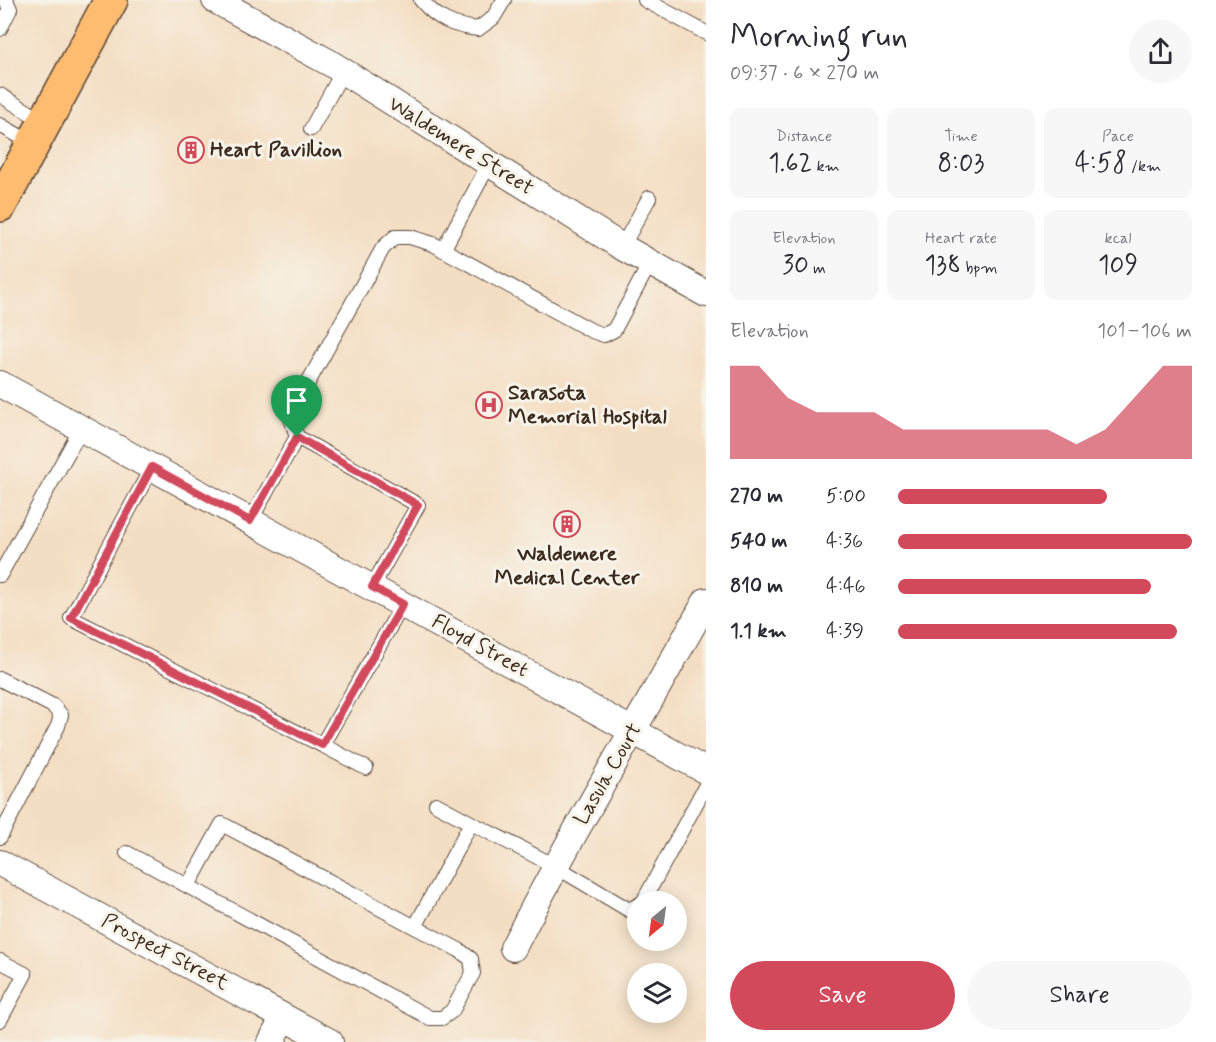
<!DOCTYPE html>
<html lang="en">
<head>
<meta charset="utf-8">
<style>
	:root { --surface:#fff; --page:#f7f7f7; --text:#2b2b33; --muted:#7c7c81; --accent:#d1495b }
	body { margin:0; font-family:Mynerve,sans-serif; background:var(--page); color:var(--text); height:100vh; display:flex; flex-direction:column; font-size:22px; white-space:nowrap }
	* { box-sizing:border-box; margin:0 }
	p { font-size:20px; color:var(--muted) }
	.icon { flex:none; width:33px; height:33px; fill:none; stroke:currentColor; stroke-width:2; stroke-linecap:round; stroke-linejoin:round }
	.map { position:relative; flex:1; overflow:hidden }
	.drawer { display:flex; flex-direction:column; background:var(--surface); width:510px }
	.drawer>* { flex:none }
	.needle { width:39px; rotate:209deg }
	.buttons { position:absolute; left:627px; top:891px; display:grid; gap:12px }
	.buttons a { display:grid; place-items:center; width:60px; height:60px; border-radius:50%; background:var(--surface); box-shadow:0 3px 15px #0003; font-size:30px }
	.pin { position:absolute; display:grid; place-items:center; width:51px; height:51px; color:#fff; margin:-62px -26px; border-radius:50% 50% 50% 0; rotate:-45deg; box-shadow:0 0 6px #0007 }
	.pin .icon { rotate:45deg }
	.round { display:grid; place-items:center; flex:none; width:63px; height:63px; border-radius:32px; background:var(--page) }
	.head { display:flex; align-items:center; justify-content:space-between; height:102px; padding:0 24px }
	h1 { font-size:33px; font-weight:600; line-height:45px }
	.figures { display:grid; grid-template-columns:repeat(3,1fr); gap:9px; height:102px; padding:6px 24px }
	.figures div { display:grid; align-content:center; border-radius:12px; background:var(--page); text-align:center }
	.figures b { font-size:26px; font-weight:600 }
	.figures small { font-size:16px; font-weight:400 }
	.figures p { font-size:16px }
	.chart { height:168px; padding:12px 24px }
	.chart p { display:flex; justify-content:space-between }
	.chart svg { width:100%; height:108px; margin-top:6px; fill:var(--accent); opacity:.7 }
	.cta { display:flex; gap:12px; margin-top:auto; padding:12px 24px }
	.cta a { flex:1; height:69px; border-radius:36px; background:var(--accent); color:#fff; font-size:24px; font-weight:600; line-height:69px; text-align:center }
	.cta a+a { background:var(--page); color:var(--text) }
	ul { padding:0 24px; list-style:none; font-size:20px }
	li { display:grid; grid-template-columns:96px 72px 1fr; align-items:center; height:45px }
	li i { height:15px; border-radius:8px; background:var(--accent) }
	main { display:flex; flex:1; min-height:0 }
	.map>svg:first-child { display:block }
</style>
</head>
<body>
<main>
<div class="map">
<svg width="706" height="1042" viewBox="0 0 706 1042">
	<rect width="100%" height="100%" fill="#f7f3e8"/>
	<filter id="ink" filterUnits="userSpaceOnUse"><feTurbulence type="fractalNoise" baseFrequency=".0167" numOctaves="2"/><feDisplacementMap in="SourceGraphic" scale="12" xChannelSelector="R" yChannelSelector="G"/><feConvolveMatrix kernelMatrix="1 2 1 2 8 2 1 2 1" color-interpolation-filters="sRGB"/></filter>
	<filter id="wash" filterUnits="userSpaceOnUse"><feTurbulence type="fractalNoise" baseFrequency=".008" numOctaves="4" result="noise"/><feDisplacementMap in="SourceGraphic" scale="24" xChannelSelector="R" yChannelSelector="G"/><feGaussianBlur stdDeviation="1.35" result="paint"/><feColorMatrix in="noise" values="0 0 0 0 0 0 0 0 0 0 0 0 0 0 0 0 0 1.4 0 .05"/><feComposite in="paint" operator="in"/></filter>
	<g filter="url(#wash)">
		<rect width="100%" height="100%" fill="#f4dec3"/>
	</g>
	<g filter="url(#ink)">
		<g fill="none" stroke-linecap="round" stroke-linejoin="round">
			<defs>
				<path id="service" d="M 421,0 C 438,20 453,26 478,29 L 493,18 L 504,0
					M 645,0 L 706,33
					M 0,29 L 10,9 L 6,0
					M 0,95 L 45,122
					M 0,125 L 33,144
					M 311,129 L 343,71
					M 622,247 L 649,198
					M 443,250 L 489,164
					M 297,437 L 290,415 L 383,248 L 395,237 L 410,237 L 433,244 L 592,331 L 604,335 L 614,330 L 650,263
					M 152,467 L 71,618 L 322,745 L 403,604
					M 250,521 L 297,437 L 418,505 L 372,587
					M 0,575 L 81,429
					M 0,679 L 53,706 L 61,715 L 58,726 L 0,837
					M 322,745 L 366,768
					M 436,804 L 471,823
					M 127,853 L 430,1018 L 442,1018 L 452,1011 L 473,973 L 471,959 L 459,950 L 415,927 L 471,823 L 555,866 L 629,910 L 638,905
					M 188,886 L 222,824 L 415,927
					M 643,902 L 706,785
					M 0,961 L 25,974 L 0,1020"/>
				<path id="minor" d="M 215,0 L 330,63 L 622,247 L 706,294
					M 0,384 L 706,771
					M 0,863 L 330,1042
					M 513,948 C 573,830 642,717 706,601
					M 271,1042 L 284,1017"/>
				<path id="primary" d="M 0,205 L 111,0"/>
			</defs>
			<!-- service casing -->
			<use href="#service" stroke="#574537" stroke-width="16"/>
			<!-- minor casing -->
			<use href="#minor" stroke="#574537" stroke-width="28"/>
			<!-- primary casing -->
			<use href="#primary" stroke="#574537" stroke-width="36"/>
			<!-- service -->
			<use href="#service" stroke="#fff" stroke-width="14"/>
			<!-- minor -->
			<use href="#minor" stroke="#fff" stroke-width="26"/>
			<!-- primary -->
			<use href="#primary" stroke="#fdbc70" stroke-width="33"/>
		</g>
	</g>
	<g fill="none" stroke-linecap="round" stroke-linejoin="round" filter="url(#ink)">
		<defs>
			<path id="route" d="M 297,437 L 418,505 L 372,587 L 403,604 L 322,745 L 71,618 L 152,467 L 250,521 Z"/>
		</defs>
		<!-- route casing -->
		<use href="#route" stroke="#fff" stroke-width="12"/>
		<!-- route -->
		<use href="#route" stroke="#d1495b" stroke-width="8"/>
	</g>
	<!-- icons -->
	<defs>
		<symbol id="building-ring" viewBox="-11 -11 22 22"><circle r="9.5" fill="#f7f3e8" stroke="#d1495b" stroke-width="1.5"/><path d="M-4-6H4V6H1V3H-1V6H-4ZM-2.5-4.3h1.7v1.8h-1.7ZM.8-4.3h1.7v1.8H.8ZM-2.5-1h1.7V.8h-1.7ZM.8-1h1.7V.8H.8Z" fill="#d1495b"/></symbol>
		<symbol id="hospital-ring" viewBox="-11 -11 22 22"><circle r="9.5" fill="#f7f3e8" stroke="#d1495b" stroke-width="1.5"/><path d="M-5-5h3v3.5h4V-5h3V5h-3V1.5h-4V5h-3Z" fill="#d1495b"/></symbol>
	</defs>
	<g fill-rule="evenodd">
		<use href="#building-ring" x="176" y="135" width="30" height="30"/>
		<use href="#hospital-ring" x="474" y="390" width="30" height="30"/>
		<use href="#building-ring" x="552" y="509" width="30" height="30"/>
	</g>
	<g text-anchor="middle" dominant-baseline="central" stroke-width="6" stroke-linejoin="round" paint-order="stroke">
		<!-- street labels -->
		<g font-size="21" fill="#3b2a1e" stroke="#f7f3e8">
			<text transform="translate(461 146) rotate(32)">Waldemere Street</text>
			<text transform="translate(480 646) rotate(29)">Floyd Street</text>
			<text transform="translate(608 774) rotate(-60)">Lasula Court</text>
			<text transform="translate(165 952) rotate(28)">Prospect Street</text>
		</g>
		<!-- poi labels -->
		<g font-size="21" font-weight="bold" fill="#3b2a1e" stroke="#f7f3e8" text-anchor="start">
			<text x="210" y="150">Heart Pavillion</text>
			<text x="508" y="393">Sarasota<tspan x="508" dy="24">Memorial Hospital</tspan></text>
			<text x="567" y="554" text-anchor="middle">Waldemere<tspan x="567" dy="24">Medical Center</tspan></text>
		</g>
	</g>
</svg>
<div class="buttons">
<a><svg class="needle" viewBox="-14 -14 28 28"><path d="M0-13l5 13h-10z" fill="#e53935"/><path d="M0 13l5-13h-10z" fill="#7c7c81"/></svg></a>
<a><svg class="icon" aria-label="layers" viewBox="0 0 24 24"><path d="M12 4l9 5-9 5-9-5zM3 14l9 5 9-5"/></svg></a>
</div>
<div class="pin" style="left:297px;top:437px;background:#1e9e55"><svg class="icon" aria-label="arrive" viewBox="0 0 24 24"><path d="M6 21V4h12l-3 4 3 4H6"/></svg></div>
</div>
<section class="drawer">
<div class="head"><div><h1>Morning run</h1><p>09:37 · 6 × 270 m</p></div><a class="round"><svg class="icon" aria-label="share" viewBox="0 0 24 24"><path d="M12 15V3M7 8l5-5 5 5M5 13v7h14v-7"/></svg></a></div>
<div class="figures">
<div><p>Distance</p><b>1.62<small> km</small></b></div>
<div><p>Time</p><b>8:03</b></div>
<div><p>Pace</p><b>4:58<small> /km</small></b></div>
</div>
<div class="figures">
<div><p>Elevation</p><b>30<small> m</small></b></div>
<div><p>Heart rate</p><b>138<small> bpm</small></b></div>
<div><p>kcal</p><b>109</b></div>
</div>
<div class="chart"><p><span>Elevation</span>101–106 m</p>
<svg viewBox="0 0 160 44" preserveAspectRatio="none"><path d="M0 44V6L10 6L20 19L30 25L40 25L50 25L60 32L70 32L80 32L90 32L100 32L110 32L120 38L130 32L140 19L150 6L160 6V44z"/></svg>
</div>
<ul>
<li><b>270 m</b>5:00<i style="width:71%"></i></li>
<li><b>540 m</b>4:36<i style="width:100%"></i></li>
<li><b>810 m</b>4:46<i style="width:86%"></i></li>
<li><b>1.1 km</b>4:39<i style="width:95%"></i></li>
</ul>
<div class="cta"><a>Save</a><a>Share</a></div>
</section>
</main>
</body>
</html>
